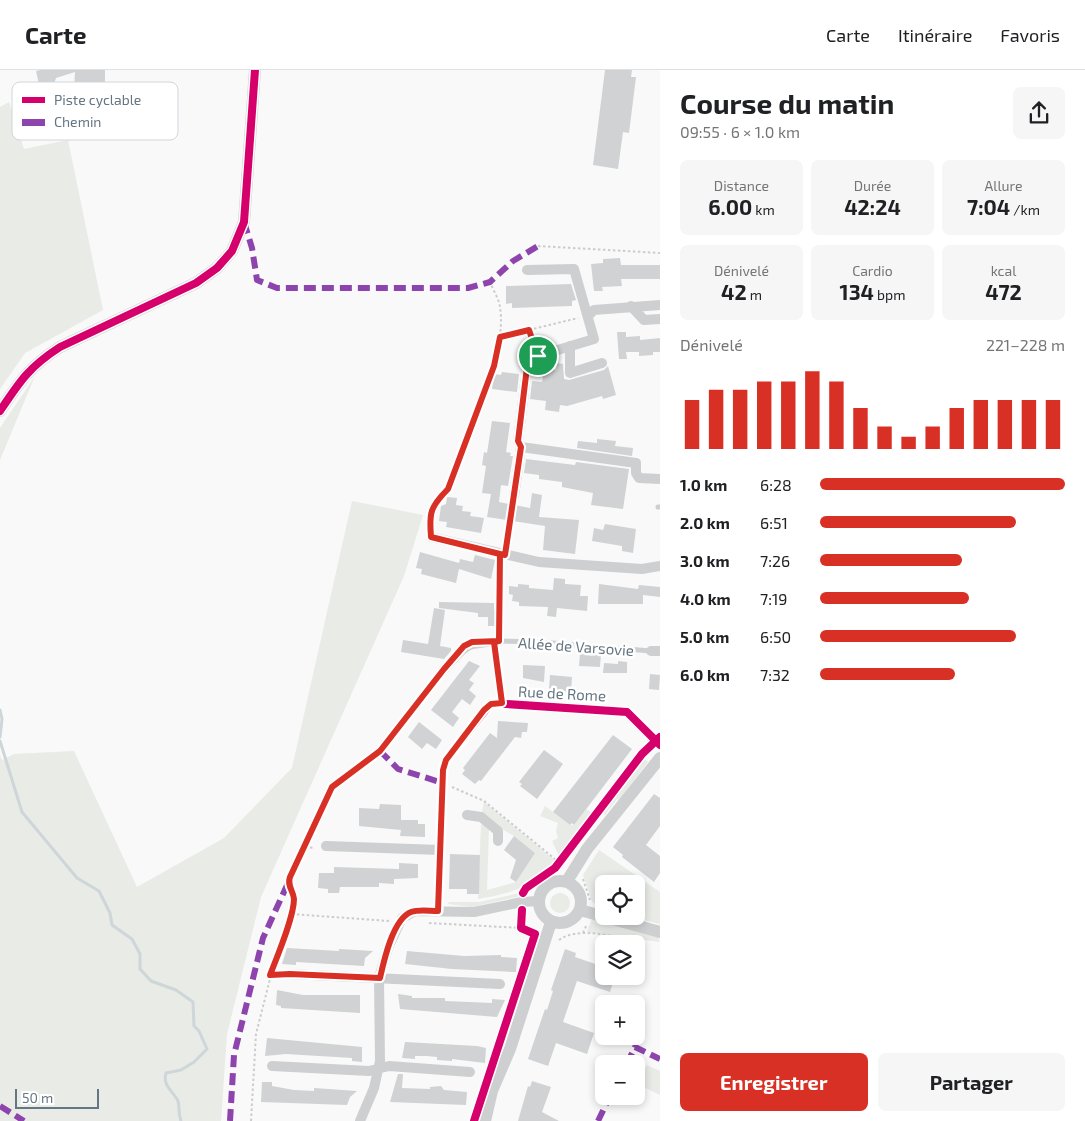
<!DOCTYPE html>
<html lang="fr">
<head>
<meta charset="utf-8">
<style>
	:root { --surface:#fff; --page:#f6f6f6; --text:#202124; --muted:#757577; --line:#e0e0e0; --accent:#d93025 }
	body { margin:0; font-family:"Exo 2",sans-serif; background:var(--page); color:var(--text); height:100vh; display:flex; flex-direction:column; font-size:19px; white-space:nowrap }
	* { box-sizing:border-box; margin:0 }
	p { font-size:16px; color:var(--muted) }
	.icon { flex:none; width:28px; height:28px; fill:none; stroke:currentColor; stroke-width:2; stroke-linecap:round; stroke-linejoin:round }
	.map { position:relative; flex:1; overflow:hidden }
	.side { display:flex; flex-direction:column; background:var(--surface); width:425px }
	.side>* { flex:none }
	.controls { position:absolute; left:595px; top:805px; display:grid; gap:10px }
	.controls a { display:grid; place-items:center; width:50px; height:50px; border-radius:8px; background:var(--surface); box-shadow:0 2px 8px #0003; font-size:25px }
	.scale { position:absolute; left:15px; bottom:12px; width:84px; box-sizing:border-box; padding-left:5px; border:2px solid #657683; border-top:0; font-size:14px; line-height:18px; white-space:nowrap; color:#657683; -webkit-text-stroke:4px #fff; paint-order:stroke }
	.pin { position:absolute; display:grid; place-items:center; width:42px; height:42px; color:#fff; margin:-21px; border:2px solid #fff; border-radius:50%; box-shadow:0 1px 5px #0007 }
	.round { display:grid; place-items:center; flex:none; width:52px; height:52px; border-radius:8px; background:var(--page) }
	.summary { display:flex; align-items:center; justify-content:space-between; height:85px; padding:0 20px }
	h1 { font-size:28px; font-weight:700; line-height:38px }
	.stats { display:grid; grid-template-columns:repeat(3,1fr); gap:8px; height:85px; padding:5px 20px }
	.stats div { display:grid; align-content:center; border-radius:8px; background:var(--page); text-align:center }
	.stats b { font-size:21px; font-weight:700 }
	.stats small { font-size:14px; font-weight:400 }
	.stats p { font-size:14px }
	.chart { height:140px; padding:10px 20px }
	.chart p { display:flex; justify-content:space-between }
	.chart svg { width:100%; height:90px; margin-top:5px; stroke:var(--accent); stroke-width:6 }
	.cta { display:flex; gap:10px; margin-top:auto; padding:10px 20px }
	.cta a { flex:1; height:58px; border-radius:8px; background:var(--accent); color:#fff; font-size:20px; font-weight:700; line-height:58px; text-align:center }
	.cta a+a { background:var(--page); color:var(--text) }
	ul { padding:0 20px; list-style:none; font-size:16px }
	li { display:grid; grid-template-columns:80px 60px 1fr; align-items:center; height:38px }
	li i { height:12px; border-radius:6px; background:var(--accent) }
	header { display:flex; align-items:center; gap:30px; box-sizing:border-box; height:70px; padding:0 25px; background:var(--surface); border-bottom:1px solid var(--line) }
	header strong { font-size:24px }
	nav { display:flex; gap:28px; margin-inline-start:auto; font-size:18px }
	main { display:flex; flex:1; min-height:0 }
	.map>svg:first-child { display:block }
</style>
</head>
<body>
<header>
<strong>Carte</strong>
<nav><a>Carte</a><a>Itinéraire</a><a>Favoris</a></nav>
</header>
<main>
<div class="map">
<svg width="660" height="1051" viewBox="0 0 660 1051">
	<rect width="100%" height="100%" fill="#f9f9f9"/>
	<!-- green -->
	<path fill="#e8ebe6" d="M 9,32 L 24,79 L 68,70 L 103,240 L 25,283 L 0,319 L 0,37 Z
		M 35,306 L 0,390 L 0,358 Z
		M 352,431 L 423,445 L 404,506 L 261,827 L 227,964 L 221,1051 L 0,1051 L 0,685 L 2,690 L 14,684 L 74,681 L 137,817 L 224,768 L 292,698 Z
		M 643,688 L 648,692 L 619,730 L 617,729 L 605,745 L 601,742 Z
		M 484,732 L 556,791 C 537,816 509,824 478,829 L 481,754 L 489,758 L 487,820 L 516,812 L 535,783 L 514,766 L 481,747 Z
		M 545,736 L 570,755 L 574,755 L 586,739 L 592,743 L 559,786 L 552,771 L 558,768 L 556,761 L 558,753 L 540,746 Z
		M 599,780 L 660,822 L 660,854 L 627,846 L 636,846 L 636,814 L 604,814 L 604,838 L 592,832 L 583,805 Z
		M 520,823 L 521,826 L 472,837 L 448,834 L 449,832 L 479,832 Z
		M550 833a10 10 0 1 1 20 0a10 10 0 1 1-20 0Z
		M 592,849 L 658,867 L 660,872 L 589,863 L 587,861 Z
		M 647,995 L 660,1001 L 660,1025 L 637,1014 Z"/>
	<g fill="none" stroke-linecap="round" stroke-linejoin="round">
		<!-- stream -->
		<path stroke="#ced6d9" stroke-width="3" d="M 0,640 L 2,649 L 0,667
			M 0,671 L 22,742 L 77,808 L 99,821 L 110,843 L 112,855 L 132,869 L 140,884 L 140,899 L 151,911 L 176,920 L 193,932 L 194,956 L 199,961 L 207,979 L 194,992 L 181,1000 L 166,1003 C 162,1016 174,1022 178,1031 C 180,1038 178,1044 181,1051"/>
	</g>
	<!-- building -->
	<path fill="#d0d2d3" d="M 41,0 L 105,0 L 105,20 L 74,19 L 75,2 L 56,8 L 54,14 L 65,61 L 50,64 L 36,1 Z
		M 605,0 L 632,0 L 631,7 L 636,7 L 629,63 L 623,62 L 618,99 L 593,95 Z
		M 620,188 L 621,195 L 660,195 L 660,209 L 621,209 L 622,216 L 602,217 L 603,221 L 594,221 L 591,194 L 603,193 L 603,189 Z
		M 571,214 L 576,230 L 572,231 L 572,236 L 512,238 L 512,233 L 506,234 L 506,216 Z
		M 617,262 L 626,262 L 626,267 L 640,266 L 640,270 L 660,268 L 660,282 L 653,282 L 653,285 L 639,286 L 639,282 L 626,282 L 627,289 L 619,289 Z
		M 557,293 L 563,294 L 564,309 L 569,310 L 604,300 L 608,296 L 616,325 L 603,329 L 602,326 L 567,336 L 560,335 L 559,342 L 545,340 L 546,331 L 530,329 L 532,311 L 542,312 L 544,299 L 556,300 Z
		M 502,302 L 519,304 L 517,322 L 492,319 L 494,304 L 501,305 Z
		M 492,351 L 510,353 L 506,382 L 511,383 L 510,386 L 513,386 L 508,416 L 501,415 L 499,432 L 530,438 L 532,423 L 542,425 L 539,447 L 579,450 L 575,484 L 543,480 L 545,456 L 487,447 L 491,424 L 482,423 L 486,396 L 482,395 L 484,382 L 487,383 Z
		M 597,369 L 616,371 L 615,376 L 633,378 L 632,386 L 577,378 L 578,371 L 597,373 Z
		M 526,389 L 575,395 L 576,392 L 629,399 L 623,439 L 591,435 L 593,423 L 562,417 L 562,412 L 539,409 L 539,405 L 524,403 Z
		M 447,427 L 457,428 L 456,435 L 463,436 L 462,441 L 471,442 L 470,446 L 484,448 L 481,463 L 446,457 L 447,452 L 439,451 L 441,436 L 446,434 Z
		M 605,454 L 636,459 L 633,483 L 622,481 L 622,476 L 592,471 L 594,458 L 603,460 Z
		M 420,482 L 459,493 L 460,489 L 473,492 L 475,485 L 495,490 L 491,509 L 459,499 L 456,513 L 421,504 L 422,499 L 416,498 Z
		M 554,508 L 565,509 L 565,514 L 581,515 L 580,526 L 588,526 L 587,541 L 557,538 L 556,547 L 547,546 L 548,537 L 519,536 L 519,532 L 512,531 L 513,525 L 509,524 L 509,516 L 518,517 L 518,514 L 529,515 L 529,518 L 553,520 Z
		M 599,514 L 638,519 L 639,515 L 660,517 L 660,527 L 643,525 L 643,534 L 598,534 Z
		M 439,532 L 494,533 L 494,540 L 497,540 L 497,556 L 488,556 L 488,547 L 478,547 L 478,543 L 439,538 Z
		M 434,538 L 445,540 L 440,576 L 451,578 L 451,581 L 444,589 L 401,582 L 403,570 L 428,574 Z
		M 580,583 L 601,584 L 600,597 L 579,596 Z
		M 469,591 L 480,596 L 469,610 L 474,613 L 469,620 L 476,626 L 470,635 L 462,629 L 452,642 L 459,648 L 453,657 L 431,640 Z
		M 618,591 L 627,592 L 627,603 L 603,603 L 604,593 L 618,594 Z
		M 523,595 L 545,596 L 544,612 L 523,608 Z
		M 650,604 L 660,605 L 659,620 L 649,619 Z
		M 550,605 L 572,607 L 571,622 L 549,619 Z
		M 498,651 L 528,653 L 527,662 L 522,662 L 521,668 L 515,667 L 481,711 L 479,710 L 475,714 L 462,704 L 465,700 L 463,698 L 490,663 L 497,668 Z
		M 419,652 L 442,670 L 436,679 L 427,673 L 422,679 L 408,667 Z
		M 613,665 L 632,679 L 574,755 L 572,753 L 570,755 L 553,742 Z
		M 544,680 L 563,694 L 537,729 L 520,716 L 522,714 L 519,712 Z
		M 654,724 L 660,728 L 660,756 L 646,775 L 660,786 L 660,803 L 654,812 L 622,787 L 623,785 L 613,777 Z
		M 380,734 L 401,735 L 401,750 L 418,750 L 418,754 L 425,754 L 425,767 L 400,766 L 401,760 L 359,756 L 359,738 L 379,739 Z
		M 514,766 L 535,783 L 516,812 L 510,808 L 516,790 L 504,780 Z
		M 450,784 L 480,785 L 479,824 L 467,824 L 467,819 L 449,819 Z
		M 399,793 L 418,794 L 418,808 L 394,809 L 394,814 L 379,813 L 379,817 L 340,817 L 339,823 L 328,823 L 328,819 L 318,818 L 319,803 L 334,803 L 334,797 L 399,799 Z
		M 287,878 L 339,881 L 339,879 L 373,881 L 365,888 L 364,896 L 296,892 L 296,895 L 282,894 Z
		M 565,879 L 576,883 L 575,887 L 604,897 L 604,906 L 615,906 L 610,922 L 577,911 L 563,952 L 594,963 L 587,984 L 556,973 L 548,996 L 528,989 L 545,939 L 547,940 L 553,921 L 551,920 Z
		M 407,881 L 464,886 L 501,885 L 501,887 L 517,888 L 516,902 L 452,899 L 405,894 Z
		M 277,920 L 303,925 L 360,925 L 360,943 L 281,938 L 281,936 L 276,935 Z
		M 398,924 L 412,926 L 412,928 L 445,928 L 445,931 L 469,932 L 492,933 L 492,929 L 505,930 L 497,947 L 400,939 Z
		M 267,968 L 362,977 L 362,992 L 352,991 L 352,988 L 286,984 L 265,986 Z
		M 405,972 L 477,976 L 486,978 L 485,993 L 452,989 L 452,991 L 437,990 L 437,987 L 426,986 L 415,986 L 415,989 L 402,988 Z
		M 398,1004 L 403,1004 L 402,1018 L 430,1019 L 430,1017 L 441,1016 L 444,1020 L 467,1022 L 466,1035 L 390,1032 Z
		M 532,1011 L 551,1017 L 542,1042 L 559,1051 L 518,1051 L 528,1016 L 530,1017 Z
		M 262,1012 L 272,1012 L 272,1016 L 294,1020 L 314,1021 L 314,1018 L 357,1021 L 350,1027 L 347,1035 L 261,1032 Z"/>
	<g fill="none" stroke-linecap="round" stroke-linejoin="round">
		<!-- path -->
		<path stroke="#cbcccd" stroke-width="2" stroke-dasharray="2.5 2.5" stroke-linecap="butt" d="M 538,176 L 660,183
			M 529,260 L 535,277
			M 500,267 L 578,248
			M 431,457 C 429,438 435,432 448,419 C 466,372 508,285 500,237 C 499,229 493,220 490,212
			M 507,473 L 512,436
			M 499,561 L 500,494
			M 452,717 L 484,731 L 555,789 L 562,789
			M 305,777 L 315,778
			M 583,809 L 590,830
			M 291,844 L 294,829 L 288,813 L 290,807 L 332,717 L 380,681 L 438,607
			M 429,853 L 521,858
			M 583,863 L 587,854
			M 559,870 C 579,856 612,867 634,870
			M 271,905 L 291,844 L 389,851
			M 251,1051 L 256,964 L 271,905 L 280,905"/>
		<!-- service -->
		<path stroke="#cecfd0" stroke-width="5" d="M 658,437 L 660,437
			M 499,571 L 540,572 L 651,581
			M 494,572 L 502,633"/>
		<!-- minor -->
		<path stroke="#cecfd0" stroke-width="10" d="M 631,236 L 644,250 L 660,249
			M 588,246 L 594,240 L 660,235
			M 570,276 L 570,303 L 602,293
			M 521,377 L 636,393 L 636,403 L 639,408 L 660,409
			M 514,426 L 521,377 L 518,371 L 528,289 L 594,269 L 574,199 L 527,200
			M 431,467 L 539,492 L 642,499 L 660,496
			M 651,581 L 660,581
			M 444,599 C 469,572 463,574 499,571
			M 467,745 L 481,747 L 498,761 L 498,771
			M 326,776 L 440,780
			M 438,841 L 443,700 L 446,690 L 491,633 L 627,642 L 660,675
			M 290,904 L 500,914
			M 272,996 L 369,1001 L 389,996 L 470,1002
			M 360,1051 L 374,1018 L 380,991 L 379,908 L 388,878 L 402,848 L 415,841 L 474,842 L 522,832 L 538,831"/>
		<!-- tertiary -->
		<path stroke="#cecfd0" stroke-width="12" d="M 0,341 C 20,311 29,297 60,277 L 196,213 L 217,198 L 232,181 L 244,152 L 255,0
			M539 832a21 21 0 1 1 42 0a21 21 0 1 1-42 0Z
			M 567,811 L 587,779 L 660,688
			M 580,840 L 660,862
			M 485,1051 L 492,1021 L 510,979 L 551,852"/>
		<!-- quiet -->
		<path stroke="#8e44ad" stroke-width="6" stroke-dasharray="12 6" stroke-linecap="butt" d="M 244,152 L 252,178 L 257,210 L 277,218 L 468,218 L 490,212 L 513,191 L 538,176
			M 380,681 L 398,699 L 443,713
			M 627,994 L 635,977 L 660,989
			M 0,1036 L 24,1051
			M 230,1051 L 234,985 L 263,868 L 288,813
			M 598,1051 L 610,1026"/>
		<defs>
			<path id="cycleway" d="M 0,341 C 20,311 29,297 60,277 L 196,213 L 217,198 L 232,181 L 244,152 L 255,0
				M 523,823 L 526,818 L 555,798 L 642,684 L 660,667
				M 438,841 L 443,700 L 446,690 L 491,633 L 627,642 L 660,675
				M 474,1051 L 535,864 L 521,858 L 522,840"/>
		</defs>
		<!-- cycleway casing -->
		<use href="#cycleway" stroke="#fff" stroke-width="11"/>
		<!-- cycleway -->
		<use href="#cycleway" stroke="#d6006c" stroke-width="8"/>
	</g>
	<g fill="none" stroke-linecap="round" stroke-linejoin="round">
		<defs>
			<path id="route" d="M 538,286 L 529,260 L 500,267 L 494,296 L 448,419 C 430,437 429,443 431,467 L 500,484 L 499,571 L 494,572 L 502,633 L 491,634 L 484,640 L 446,690 L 443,700 L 438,841 C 429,841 419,839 411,842 C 393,849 384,890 380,908 L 290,904 L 270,905 C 277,887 294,847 294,829 C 293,820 287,816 290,807 L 332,717 L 380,681 L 444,599 L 464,576 L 472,572 L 499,571 L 500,484 L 505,485 L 521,377 L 518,371 L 528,289 L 538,286"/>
		</defs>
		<!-- route casing -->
		<use href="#route" stroke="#fff" stroke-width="10"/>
		<!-- route -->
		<use href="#route" stroke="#d93025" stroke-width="6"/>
	</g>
	<g text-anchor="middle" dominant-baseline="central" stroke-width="5" stroke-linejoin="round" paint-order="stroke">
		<!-- street labels -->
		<g font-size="15" fill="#657683" stroke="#fff">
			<text transform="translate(576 576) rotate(4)">Allée de Varsovie</text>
			<text transform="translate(562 623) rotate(3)">Rue de Rome</text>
		</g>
	</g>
	<!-- legend -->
	<rect x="12" y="12" width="166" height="58" rx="8" fill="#fff" stroke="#d1d6da" stroke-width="1"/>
	<rect x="22" y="27" width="23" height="6" fill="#d6006c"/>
	<rect x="22" y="49" width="23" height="7" fill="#8e44ad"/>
	<g font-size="14" fill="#657683">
		<text x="54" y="35">Piste cyclable</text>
		<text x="54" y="57">Chemin</text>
	</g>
</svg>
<div class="controls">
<a><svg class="icon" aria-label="locate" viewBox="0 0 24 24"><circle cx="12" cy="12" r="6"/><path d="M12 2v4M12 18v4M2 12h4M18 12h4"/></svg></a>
<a><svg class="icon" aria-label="layers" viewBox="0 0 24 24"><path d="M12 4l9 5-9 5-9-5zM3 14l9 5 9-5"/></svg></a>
<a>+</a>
<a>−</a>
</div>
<div class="scale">50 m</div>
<div class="pin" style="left:538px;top:286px;background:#1e9e55"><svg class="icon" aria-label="arrive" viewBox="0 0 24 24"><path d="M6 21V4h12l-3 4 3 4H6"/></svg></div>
</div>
<section class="side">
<div class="summary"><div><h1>Course du matin</h1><p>09:55 · 6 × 1.0 km</p></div><a class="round"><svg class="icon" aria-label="share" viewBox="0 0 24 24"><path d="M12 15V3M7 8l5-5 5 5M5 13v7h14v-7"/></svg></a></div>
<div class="stats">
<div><p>Distance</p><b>6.00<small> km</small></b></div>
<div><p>Durée</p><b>42:24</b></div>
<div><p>Allure</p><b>7:04<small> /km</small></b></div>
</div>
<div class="stats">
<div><p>Dénivelé</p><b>42<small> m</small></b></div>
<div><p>Cardio</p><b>134<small> bpm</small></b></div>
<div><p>kcal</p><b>472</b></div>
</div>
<div class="chart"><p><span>Dénivelé</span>221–228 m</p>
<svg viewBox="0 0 160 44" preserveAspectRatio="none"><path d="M5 44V20M15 44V15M25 44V15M35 44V11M45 44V11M55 44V6M65 44V11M75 44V24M85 44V33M95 44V38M105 44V33M115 44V24M125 44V20M135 44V20M145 44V20M155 44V20"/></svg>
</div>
<ul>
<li><b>1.0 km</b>6:28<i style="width:100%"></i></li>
<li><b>2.0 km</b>6:51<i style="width:80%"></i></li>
<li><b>3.0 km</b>7:26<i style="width:58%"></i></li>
<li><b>4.0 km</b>7:19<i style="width:61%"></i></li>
<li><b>5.0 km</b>6:50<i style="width:80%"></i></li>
<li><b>6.0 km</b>7:32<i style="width:55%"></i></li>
</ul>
<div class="cta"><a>Enregistrer</a><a>Partager</a></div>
</section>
</main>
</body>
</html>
